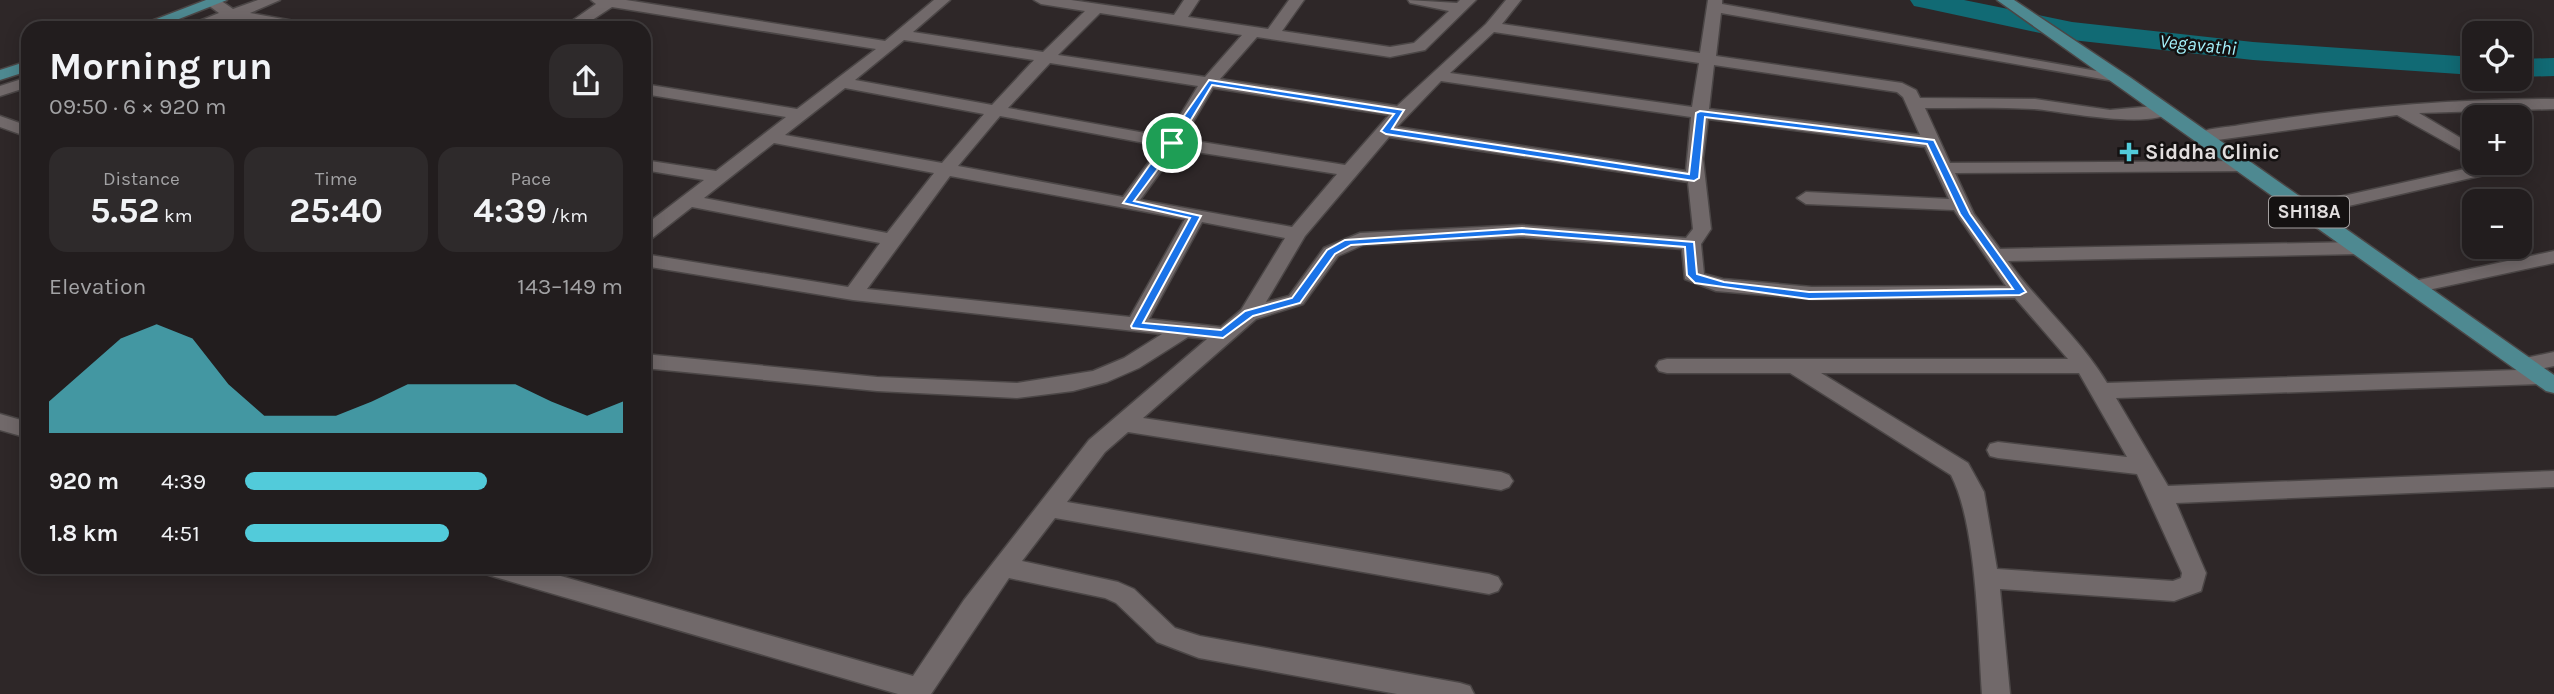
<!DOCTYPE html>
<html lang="en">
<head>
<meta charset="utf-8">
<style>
	:root { --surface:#221d1e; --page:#2e2a2b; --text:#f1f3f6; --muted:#a2a2a4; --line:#3f3b3c; --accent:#52cbda }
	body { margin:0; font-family:Karla,sans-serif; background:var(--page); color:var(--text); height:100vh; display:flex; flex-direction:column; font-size:26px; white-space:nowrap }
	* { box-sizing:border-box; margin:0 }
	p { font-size:23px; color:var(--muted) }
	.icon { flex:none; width:38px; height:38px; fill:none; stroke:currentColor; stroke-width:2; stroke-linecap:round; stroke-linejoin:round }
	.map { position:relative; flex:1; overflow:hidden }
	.sheet { position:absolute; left:21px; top:21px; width:630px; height:553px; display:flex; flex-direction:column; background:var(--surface); border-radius:21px; box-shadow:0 4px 18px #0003,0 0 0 2px var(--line) }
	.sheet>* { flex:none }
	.fabs { position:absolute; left:2462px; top:21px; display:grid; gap:14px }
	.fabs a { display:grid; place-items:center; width:70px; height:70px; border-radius:14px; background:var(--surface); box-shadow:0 4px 18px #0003,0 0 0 2px var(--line); font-size:35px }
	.pin { position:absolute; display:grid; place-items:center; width:60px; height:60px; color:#fff; margin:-30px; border:4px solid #fff; border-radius:50%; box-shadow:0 2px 7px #0007 }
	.round { display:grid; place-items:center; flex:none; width:74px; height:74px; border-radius:21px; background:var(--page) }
	.overview { display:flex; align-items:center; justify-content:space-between; height:119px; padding:0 28px }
	h1 { font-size:38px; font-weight:700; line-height:52px }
	.metrics { display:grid; grid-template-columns:repeat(3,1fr); gap:10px; height:119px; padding:7px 28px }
	.metrics div { display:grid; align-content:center; border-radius:18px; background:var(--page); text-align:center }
	.metrics b { font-size:35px; font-weight:700 }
	.metrics small { font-size:19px; font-weight:400 }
	.metrics p { font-size:19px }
	.chart { height:196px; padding:14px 28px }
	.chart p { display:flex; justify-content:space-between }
	.chart svg { width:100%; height:126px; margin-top:7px; fill:var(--accent); opacity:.7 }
	ul { padding:0 28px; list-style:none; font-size:23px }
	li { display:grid; grid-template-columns:112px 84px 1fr; align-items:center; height:52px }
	li i { height:18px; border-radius:9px; background:var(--accent) }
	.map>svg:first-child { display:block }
</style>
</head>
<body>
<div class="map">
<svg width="2554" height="694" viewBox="0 0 2554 694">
	<rect width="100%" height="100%" fill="#2e2728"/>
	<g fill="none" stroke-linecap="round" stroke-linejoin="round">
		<!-- river -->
		<path fill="#116a74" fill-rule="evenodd" d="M 1910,0 L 1964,0 L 2072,22 L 2253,42 L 2474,57 L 2474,75 L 2253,60 L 2072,40 L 1924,8 L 1914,6 Z
			M 2554,58 L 2554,76 L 2520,77 L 2520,59 Z"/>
		<defs>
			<path id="minor" d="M 207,0 L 220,0 L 233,9 L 258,0 L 280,0 L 250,13 L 305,23 L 313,28 L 281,28 L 232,19 L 205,28 L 182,28 L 219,13 L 208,5 Z
				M 591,0 L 626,0 L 885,41 L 934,0 L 950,0 L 913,32 L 1043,52 L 1085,11 L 1041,4 L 1034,0 L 1071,0 L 1174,15 L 1184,0 L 1199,0 L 1188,17 L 1268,29 L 1289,0 L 1304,0 L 1282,31 L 1390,47 L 1414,43 L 1449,11 L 1410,3 L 1408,0 L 1457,3 L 1460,0 L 1476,0 L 1425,50 L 1390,57 L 1257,37 L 1220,79 L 1397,106 L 1486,24 L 1506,0 L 1521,0 L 1502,24 L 1700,53 L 1708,0 L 1722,0 L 1722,4 L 2125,76 L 2133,81 L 2131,84 L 1721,13 L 1716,56 L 1902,83 L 1916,90 L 1920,98 L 2035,99 L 2110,110 L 2165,105 L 2173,110 C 2154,131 2062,111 2034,109 C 1998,107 1961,108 1925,108 L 1950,163 L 2243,161 L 2252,166 L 2243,171 L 1955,173 L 1974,214 L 2000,249 L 2358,242 L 2368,248 L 2358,254 L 2008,261 C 2038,303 2080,338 2107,383 L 2518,370 L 2513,365 L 2516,360 L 2554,352 L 2554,366 L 2535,370 L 2548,372 L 2551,377 L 2548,382 L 2540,384 L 2116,398 L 2168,486 L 2554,471 L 2554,487 L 2176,503 L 2206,573 L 2201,591 L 2174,601 L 2000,589 L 2010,694 L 1982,694 C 1978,635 1977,525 1951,475 L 1790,373 L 1667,373 L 1659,371 L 1656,366 L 1659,361 L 1667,359 L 2068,359 L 2015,298 L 1812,299 L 1716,291 L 1685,279 L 1682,249 L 1522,237 L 1363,245 L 1338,256 L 1303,304 L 1256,319 L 1143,418 L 1501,472 L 1509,475 L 1513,481 L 1509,487 L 1501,490 L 1128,432 L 1105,452 L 1067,502 L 1489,574 L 1498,577 L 1502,584 L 1498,591 L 1489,594 L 1055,518 L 1022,561 L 1118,582 L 1134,589 L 1175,628 L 1200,636 L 1460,683 L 1470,686 L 1474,694 L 1397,694 L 1199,658 L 1157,642 L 1116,603 L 1105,598 L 1009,578 L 931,694 L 898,694 L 495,577 L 486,574 L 483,567 L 529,567 L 913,676 L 964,600 L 1089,440 L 1207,339 L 1188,337 L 1139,368 L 1107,382 L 1073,391 L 1017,398 L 877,391 L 644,368 L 644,354 L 877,377 L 1017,383 L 1093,371 L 1124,358 L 1162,334 L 853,300 L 644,266 L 644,254 L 848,287 L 880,243 L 692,207 L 651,239 L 644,241 L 644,226 L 704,180 L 644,170 L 644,160 L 716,171 L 786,117 L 644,94 L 644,84 L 797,109 L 876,49 L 612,7 L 580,28 L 562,28 L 596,4 ZM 1100,13 L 1242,35 L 1205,77 L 1058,55 ZM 1494,32 L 1699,63 L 1692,107 L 1450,73 ZM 904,40 L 1034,60 L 992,105 L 855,80 ZM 1050,63 L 1198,86 L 1167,137 L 1008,108 ZM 1714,65 L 1897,92 L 1903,97 L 1920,135 L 1709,109 ZM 1441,81 L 1691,117 L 1686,171 L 1397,127 ZM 845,88 L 984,114 L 942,163 L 785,135 ZM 1213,88 L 1389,115 L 1345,165 L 1183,139 ZM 1000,116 L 1161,146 L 1123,197 L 958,166 ZM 1708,119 L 1925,147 L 1949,199 L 1806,192 L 1797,198 L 1806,204 L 1954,210 L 2006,286 L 1812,287 L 1723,279 L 1704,274 L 1701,244 L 1711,229 L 1703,159 ZM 1389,137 L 1688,182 L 1693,229 L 1686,238 L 1522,225 L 1360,233 L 1324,248 L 1289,296 L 1266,302 L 1305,236 ZM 774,143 L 934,173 L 887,233 L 704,198 ZM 1177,149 L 1337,174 L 1292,227 L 1140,200 ZM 950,176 L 1185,219 L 1130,317 L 867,289 ZM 1202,222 L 1285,238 L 1241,310 L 1221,327 L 1149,319 ZM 1821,373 L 2079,373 L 2127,457 L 1998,442 L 1990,444 L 1987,450 L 1990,456 L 1998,458 L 2137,474 L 2182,573 L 2181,578 L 2173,581 L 1997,569 L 1984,492 L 1968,463 Z
				M 28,77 L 28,87 L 0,96 L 0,86 Z
				M 2554,99 L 2554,109 L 2419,113 L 2474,146 L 2474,158 L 2397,115 L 2203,142 L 2194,137 C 2203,127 2227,128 2240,125 C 2344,108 2448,99 2554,99 Z
				M 0,116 L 28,126 L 28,137 L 0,127 Z
				M 2478,163 L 2498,164 L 2490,174 L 2484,175 L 2305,216 L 2296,210 L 2298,206 L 2478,166 Z
				M 2554,251 L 2554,263 L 2414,293 L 2404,287 L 2414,281 Z
				M 0,414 L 28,422 L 28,438 L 0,430 Z"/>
			<path id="primary" d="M 206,0 L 227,0 L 156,28 L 133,28 Z
				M 1997,0 L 2014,0 L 2131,78 L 2554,375 L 2554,393 L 2546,391 Z
				M 28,61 L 28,71 L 0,80 L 0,70 Z"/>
		</defs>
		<!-- minor casing -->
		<use href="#minor" stroke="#4b4646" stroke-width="3"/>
		<!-- primary casing -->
		<use href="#primary" stroke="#4b4646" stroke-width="3"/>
		<!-- minor -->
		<use href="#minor" fill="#71696a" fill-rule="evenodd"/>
		<!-- primary -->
		<use href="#primary" fill="#4e8991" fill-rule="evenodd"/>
	</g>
	<!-- route -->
	<path fill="#1a73e8" stroke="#fff" stroke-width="2" fill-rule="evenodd" d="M 1209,80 L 1404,110 L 1392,129 L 1689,174 L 1696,113 L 1700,111 L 1934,140 L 1970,214 L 2026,292 L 2020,295 L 1809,299 L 1695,283 L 1687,275 L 1685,247 L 1522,234 L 1351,245 L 1335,254 L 1300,303 L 1253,316 L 1223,338 L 1132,328 L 1131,326 L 1190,218 L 1123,203 ZM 1212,85 L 1394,114 L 1381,131 L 1386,134 L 1694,181 L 1699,178 L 1705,117 L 1927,144 L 1960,214 L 2013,289 L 1809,292 L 1724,282 L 1697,274 L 1694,242 L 1522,228 L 1345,240 L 1327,250 L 1292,298 L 1245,311 L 1221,330 L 1143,323 L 1201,216 L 1134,201 L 1177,143 Z"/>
	<!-- markers -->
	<path fill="#52cbda" stroke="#141111" stroke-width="2.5" d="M2125.5 141.5h7v7h7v7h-7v7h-7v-7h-7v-7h7z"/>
	<g text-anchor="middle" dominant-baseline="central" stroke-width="5" stroke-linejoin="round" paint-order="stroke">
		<!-- far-water labels -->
		<g font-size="19" font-style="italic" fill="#a5f2fc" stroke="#141111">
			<text transform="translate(2198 45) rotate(6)">Vegavathi</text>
		</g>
		<!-- shield labels -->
		<rect fill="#141111" stroke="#a4a0a0" stroke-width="2" x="2269" y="196.5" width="80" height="31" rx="5"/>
		<g font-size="19" font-weight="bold" fill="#e2dede">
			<text x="2309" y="212">SH118A</text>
		</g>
		<!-- poi labels -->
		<g font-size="21" font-weight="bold" fill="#e2dede" stroke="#141111" text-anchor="start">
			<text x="2145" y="152">Siddha Clinic</text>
		</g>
	</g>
</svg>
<div class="fabs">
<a><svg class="icon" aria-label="locate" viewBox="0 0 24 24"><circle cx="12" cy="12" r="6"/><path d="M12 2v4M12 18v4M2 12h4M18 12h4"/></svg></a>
<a>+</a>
<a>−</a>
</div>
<div class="pin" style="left:1172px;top:143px;background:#1e9e55"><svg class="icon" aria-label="arrive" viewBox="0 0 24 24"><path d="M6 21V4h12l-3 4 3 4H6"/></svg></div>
<section class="sheet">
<div class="overview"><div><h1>Morning run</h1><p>09:50 · 6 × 920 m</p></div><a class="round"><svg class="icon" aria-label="share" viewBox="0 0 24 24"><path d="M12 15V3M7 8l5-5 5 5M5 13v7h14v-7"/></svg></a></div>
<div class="metrics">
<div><p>Distance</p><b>5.52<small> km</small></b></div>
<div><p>Time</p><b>25:40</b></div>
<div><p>Pace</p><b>4:39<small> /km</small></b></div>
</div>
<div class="chart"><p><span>Elevation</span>143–149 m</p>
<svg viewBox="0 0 160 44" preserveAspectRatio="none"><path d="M0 44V33L10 22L20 11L30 6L40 11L50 27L60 38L70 38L80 38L90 33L100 27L110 27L120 27L130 27L140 33L150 38L160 33V44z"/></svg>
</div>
<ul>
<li><b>920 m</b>4:39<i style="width:64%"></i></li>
<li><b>1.8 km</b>4:51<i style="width:54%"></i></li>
</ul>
</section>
</div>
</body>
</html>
